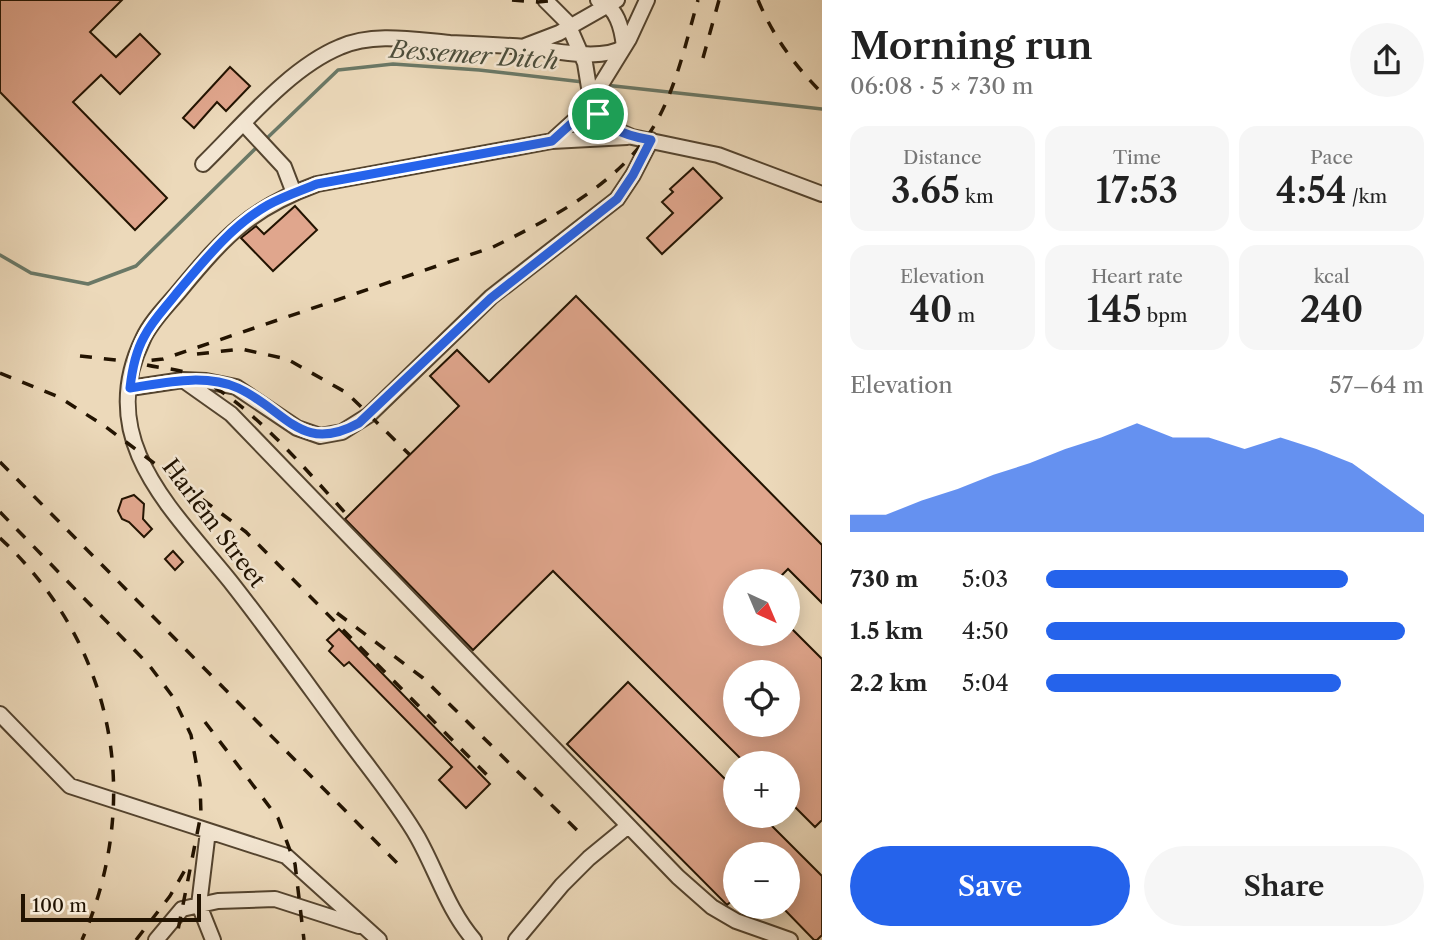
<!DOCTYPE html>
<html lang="en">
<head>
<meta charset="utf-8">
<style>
	:root { --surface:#fff; --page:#f6f6f6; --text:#222; --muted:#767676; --accent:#2563eb }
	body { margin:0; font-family:"Libre Caslon Text",serif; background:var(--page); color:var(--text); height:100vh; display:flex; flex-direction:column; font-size:26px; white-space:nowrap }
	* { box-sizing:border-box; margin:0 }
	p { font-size:23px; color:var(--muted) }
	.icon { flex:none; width:38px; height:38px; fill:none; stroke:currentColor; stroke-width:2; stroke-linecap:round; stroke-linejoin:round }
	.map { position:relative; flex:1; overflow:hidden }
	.details { display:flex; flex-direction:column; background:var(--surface); width:630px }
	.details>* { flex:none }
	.needle { width:46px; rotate:136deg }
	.controls { position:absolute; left:723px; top:569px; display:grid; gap:14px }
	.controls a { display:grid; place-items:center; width:77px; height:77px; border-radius:50%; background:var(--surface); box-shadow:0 4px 18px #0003; font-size:35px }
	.scale { position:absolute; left:21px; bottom:18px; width:180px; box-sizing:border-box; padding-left:7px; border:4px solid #221301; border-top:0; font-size:19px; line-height:24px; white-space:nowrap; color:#221301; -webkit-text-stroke:5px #f3e6d2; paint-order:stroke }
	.pin { position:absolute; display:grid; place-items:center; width:60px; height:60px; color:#fff; margin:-30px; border:4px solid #fff; border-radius:50%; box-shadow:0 2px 7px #0007 }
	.round { display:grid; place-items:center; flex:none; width:74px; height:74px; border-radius:37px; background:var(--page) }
	.overview { display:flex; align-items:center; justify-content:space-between; height:119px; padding:0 28px }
	h1 { font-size:38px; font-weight:600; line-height:52px }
	.figures { display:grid; grid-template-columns:repeat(3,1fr); gap:10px; height:119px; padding:7px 28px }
	.figures div { display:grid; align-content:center; border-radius:18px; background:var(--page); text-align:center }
	.figures b { font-size:35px; font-weight:600 }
	.figures small { font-size:19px; font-weight:400 }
	.figures p { font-size:19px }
	.chart { height:196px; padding:14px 28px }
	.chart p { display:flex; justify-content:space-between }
	.chart svg { width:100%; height:126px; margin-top:7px; fill:var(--accent); opacity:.7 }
	.primary-button { display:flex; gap:14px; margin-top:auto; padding:14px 28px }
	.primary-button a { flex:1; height:80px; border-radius:42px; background:var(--accent); color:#fff; font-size:28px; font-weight:600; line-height:80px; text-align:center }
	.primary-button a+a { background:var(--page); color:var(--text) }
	ul { padding:0 28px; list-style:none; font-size:23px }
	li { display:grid; grid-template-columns:112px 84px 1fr; align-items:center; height:52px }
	li i { height:18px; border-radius:9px; background:var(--accent) }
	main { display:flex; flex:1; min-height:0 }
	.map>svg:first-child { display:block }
</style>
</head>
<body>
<main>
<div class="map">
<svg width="822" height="940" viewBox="0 0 822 940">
	<rect width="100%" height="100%" fill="#ecd9ba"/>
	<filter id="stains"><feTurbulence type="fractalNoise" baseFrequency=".00286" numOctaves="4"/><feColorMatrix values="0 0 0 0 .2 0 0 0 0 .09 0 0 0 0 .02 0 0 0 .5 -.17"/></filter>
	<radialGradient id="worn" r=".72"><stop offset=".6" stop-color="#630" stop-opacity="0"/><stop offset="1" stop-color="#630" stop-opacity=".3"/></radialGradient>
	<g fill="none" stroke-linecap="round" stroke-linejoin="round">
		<!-- stream -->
		<path stroke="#6a7866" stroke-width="3.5" d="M 605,85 L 822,109
			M 264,141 L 338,70 L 393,64 L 479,70 L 583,82
			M 0,255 L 31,273 L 88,284 L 136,266 L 258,146"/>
	</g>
	<!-- building -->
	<path fill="#e0a68d" stroke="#221301" stroke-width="2" fill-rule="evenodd" d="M 0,0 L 122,0 L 90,32 L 116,57 L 140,34 L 160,54 L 120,94 L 101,75 L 73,102 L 167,198 L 135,230 L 0,92 Z
		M 230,67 L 250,86 L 226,111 L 217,102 L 194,128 L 183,118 Z
		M 693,168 L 722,198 L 662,254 L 647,238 L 673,213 L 662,202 L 673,192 L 670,189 Z
		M 295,206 L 317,230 L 273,271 L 241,238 L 256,226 L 264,234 Z
		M 576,296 L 822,545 L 822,603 L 788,569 L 776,581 L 735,581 L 735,634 L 788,634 L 788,625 L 822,659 L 822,820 L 815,827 L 788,800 L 788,763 L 745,763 L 553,571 L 473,650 L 345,519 L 459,406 L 430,376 L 457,350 L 489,382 ZM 735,672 L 788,672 L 788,724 L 735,724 Z
		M 134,495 L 144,504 L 143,519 L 152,529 L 144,537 L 129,522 L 122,519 L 118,511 L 122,499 Z
		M 173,551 L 183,562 L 175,570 L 165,559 Z
		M 339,629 L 490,784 L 466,808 L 439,780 L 452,767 L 349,662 L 344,666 L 329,651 L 333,646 L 327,640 Z
		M 628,682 L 735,789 L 735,816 L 762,816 L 822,876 L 822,935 L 817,940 L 814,940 L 781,906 L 788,906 L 788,854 L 735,854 L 735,898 L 727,905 L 567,744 Z"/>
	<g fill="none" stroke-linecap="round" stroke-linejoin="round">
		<defs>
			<path id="minor" d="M 545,0 L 567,22 L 585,63 L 591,100 L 598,114 L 611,128 L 632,137 L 718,155 L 822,194
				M 525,46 L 559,33 L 617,0
				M 244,124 L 284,167 L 294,193
				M 552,141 L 627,137
				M 203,164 C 243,125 289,68 340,47 C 373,32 415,40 450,43 C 475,44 500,45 525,47 C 552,50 601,62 624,47 C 622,28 617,7 598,0
				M 183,380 L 231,414 L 678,877 L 712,907 L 736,921 L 790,940
				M 130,388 L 183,380 L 206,381 L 236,387 L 297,428 L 320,436 L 342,432 L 369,415 L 491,297 L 617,199 L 633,175 L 651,140
				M 0,714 L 70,786 L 286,856 L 379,940
				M 208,831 L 199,905 L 213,940
				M 156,940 L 182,909 L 218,901 L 275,899 L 359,926
				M 474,940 C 448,910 437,872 418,838 C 397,801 363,761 338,726 C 302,677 267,628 230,581 C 172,509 94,440 143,339 C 151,321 168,305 181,289 C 225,236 251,208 317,184 L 552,141 L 584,112 L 629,39 L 647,0
				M 516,940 L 562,885 L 589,858 L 628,826"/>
		</defs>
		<!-- minor casing -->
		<use href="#minor" stroke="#54442f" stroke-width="18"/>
		<!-- minor -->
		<use href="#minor" stroke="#f3e6d2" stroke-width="14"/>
		<!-- rail -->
		<path stroke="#221301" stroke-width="3.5" stroke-dasharray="12 12" stroke-linecap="butt" d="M 512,0 L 538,2 L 556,0
			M 758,0 C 773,36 794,65 822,93
			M 703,58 L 719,0
			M 197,354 L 241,349 L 287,359 L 347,393 L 410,455
			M 80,356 L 133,362 L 163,359 L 493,247 C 552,218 619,184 654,126 C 676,89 686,42 698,0
			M 147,365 C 159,368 172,368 184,372 C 242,392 306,470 348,516
			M 0,373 L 59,397 L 106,427 L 246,532 L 492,780
			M 0,462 L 404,870
			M 0,512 L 149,665 L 173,697 L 191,735 L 200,784 L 201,814 L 176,940
			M 0,538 C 114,644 144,797 82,940
			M 337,613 L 423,678 L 585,838
			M 205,722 L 278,818 L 295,864 L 304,940
			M 136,940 L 170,896 L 185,870"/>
	</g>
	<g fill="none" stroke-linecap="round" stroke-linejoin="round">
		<defs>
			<path id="route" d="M 592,100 C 604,128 621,135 651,140 L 633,175 L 617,199 L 491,298 L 359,423 C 301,455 286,410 238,388 C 204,373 164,383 130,388 C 132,370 135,353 144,337 C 152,321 165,308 176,294 C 203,262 231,226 268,205 C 284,196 300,191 317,184 L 552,141 L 584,112 Z"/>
		</defs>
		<!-- route casing -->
		<use href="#route" stroke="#fff" stroke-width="14"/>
		<!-- route -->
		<use href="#route" stroke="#2563eb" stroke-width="9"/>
	</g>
	<g text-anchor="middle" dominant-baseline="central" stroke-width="5" stroke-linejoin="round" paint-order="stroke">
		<!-- street labels -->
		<g font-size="23" fill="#221301" stroke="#f3e6d2">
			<text transform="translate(214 523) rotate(53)">Harlem Street</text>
		</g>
		<!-- water labels -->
		<g font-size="24" font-style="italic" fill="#4c4e3c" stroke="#f3e6d2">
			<text transform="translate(474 55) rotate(4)">Bessemer Ditch</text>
		</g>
	</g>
	<rect width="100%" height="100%" filter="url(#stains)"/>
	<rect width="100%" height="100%" fill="url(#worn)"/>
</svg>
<div class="controls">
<a><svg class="needle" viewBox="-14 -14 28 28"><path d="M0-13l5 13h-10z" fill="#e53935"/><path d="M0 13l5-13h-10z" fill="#767676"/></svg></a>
<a><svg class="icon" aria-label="locate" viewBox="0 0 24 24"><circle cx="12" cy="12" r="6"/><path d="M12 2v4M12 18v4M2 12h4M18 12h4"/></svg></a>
<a>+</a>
<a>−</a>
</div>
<div class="scale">100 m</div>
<div class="pin" style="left:598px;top:114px;background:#1e9e55"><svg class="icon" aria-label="arrive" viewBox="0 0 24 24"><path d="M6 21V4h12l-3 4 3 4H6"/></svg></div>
</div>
<section class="details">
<div class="overview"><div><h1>Morning run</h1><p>06:08 · 5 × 730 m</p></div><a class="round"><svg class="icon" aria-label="share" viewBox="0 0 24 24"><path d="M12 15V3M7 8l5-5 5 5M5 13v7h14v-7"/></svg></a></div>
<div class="figures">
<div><p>Distance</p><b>3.65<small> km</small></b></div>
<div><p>Time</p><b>17:53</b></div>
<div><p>Pace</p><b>4:54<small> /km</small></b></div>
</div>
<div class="figures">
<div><p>Elevation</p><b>40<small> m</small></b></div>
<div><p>Heart rate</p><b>145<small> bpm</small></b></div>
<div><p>kcal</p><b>240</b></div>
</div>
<div class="chart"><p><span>Elevation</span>57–64 m</p>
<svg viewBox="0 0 160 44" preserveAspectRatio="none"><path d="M0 44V38L10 38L20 33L30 29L40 24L50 20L60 15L70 11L80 6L90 11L100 11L110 15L120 11L130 15L140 20L150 29L160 38V44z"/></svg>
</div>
<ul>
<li><b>730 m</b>5:03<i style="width:80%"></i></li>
<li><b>1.5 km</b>4:50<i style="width:95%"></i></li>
<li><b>2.2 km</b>5:04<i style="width:78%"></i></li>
</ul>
<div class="primary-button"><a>Save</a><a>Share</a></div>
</section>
</main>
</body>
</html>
